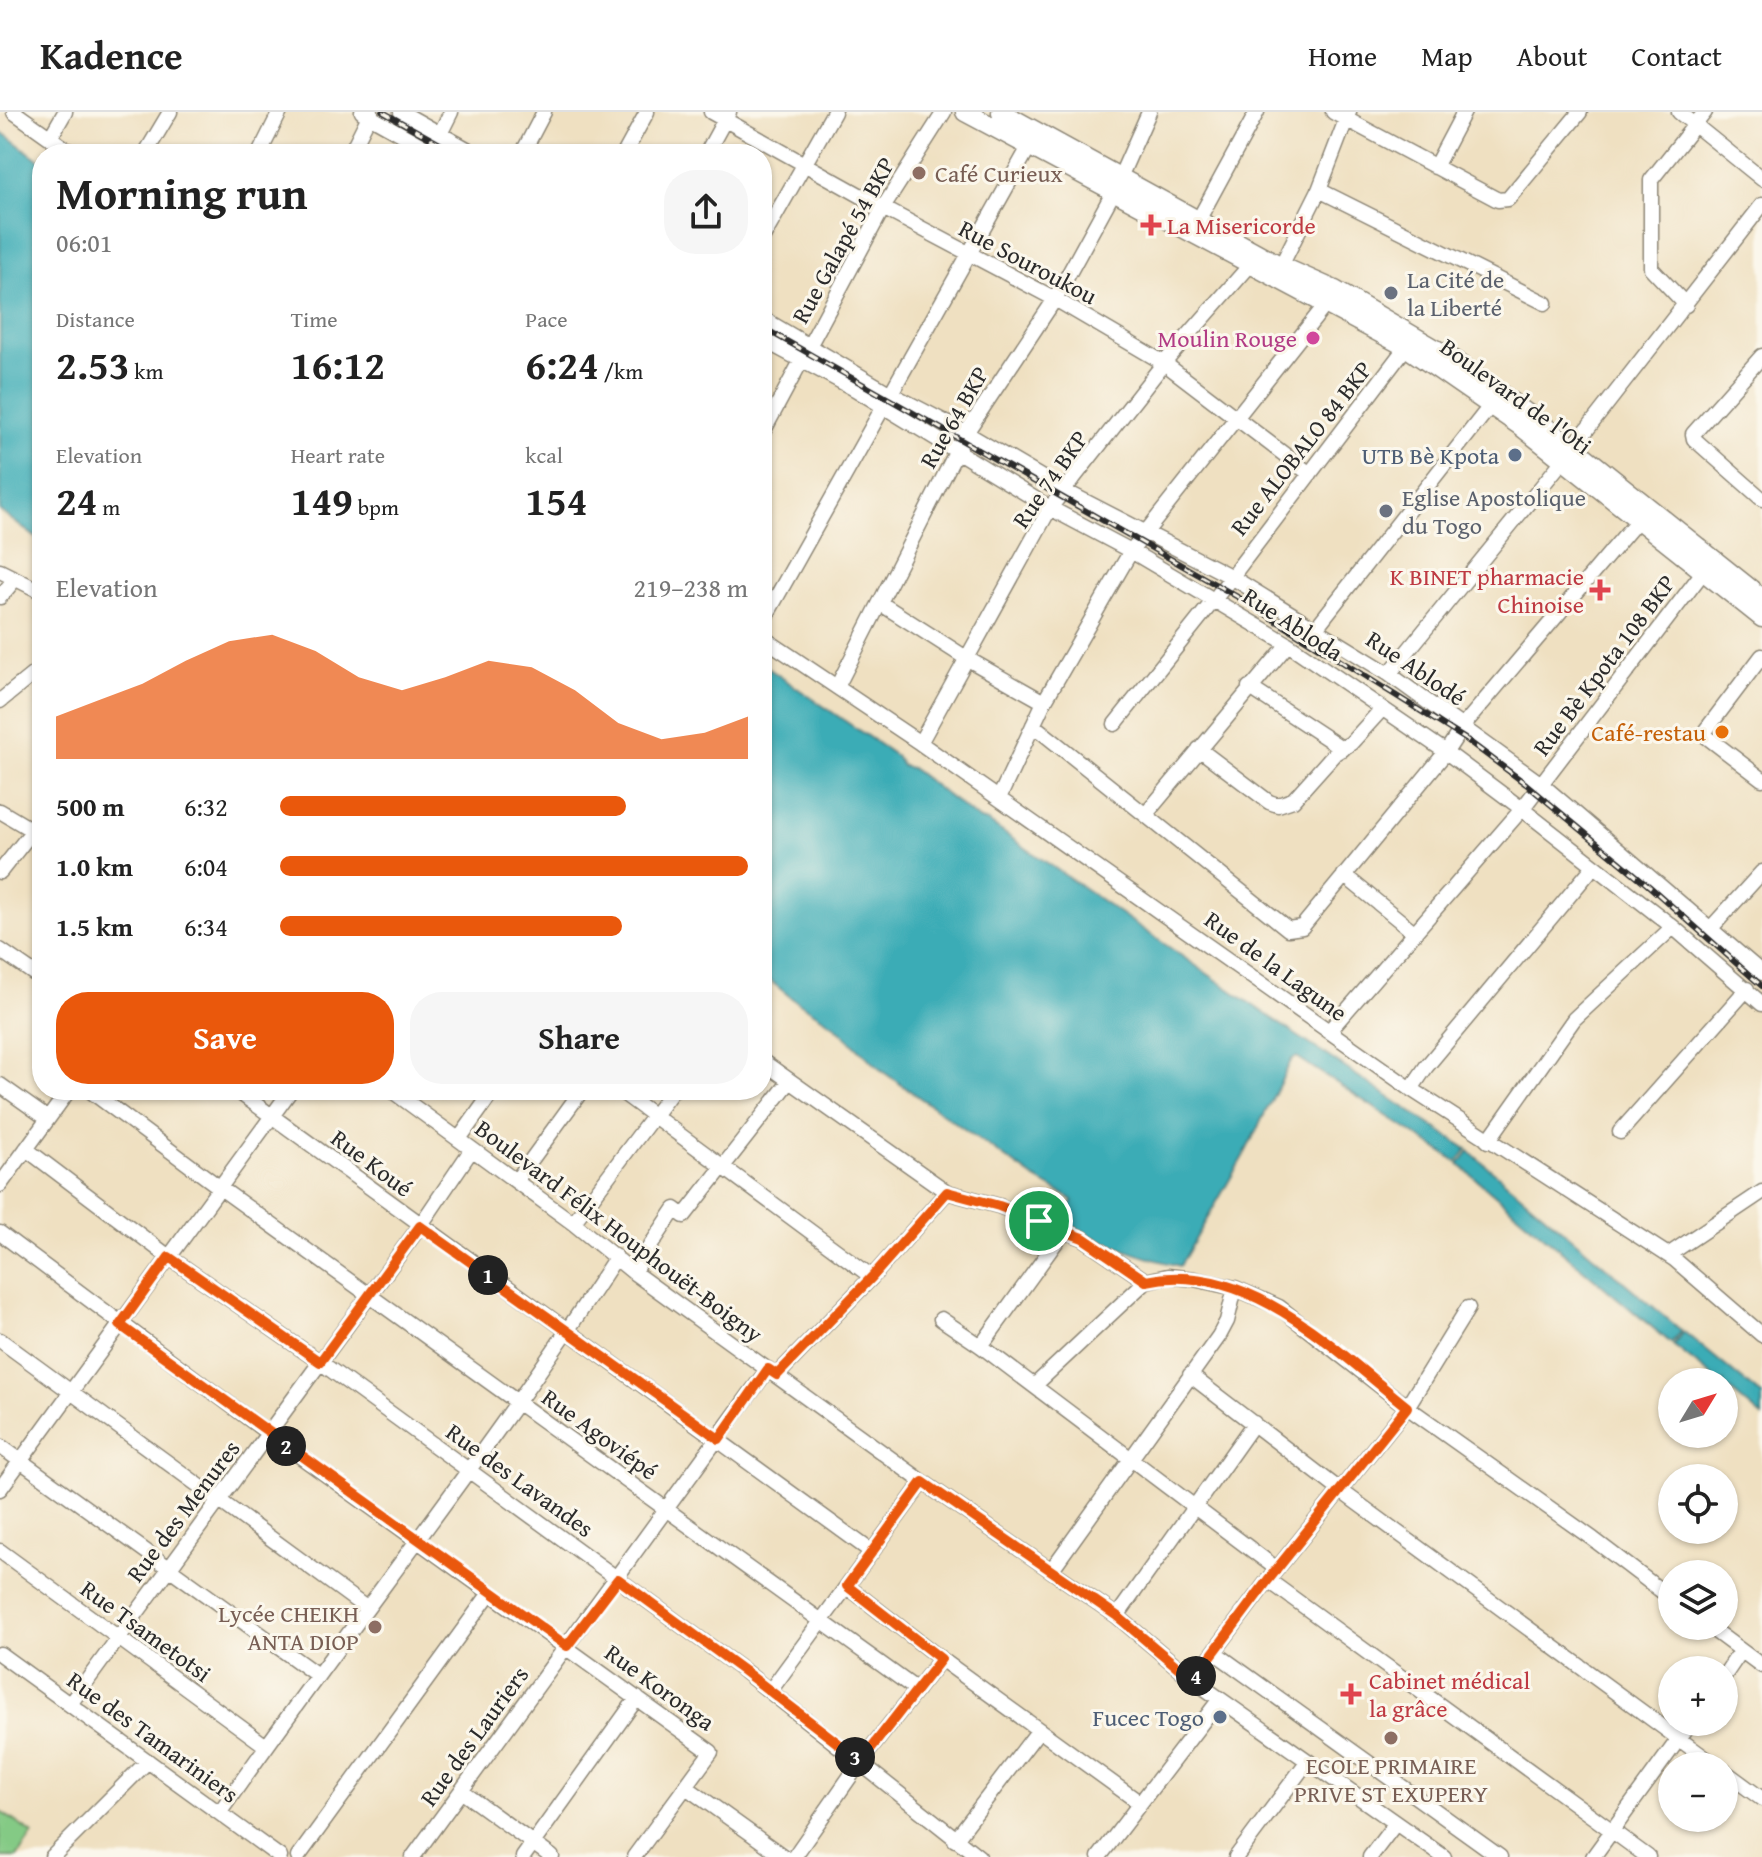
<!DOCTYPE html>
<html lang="en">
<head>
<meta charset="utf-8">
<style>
	:root { --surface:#fff; --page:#f6f6f6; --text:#222; --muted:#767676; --line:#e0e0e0; --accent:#ea580c }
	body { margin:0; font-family:"Gentium Book Plus",serif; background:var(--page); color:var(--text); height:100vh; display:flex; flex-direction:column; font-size:30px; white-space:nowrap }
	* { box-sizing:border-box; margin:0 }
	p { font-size:26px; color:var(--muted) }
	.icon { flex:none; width:44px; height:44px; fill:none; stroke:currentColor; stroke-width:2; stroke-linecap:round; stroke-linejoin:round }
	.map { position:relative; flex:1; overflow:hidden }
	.side { position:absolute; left:32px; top:32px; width:740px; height:956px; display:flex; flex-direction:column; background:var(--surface); border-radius:32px; box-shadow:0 2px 6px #0004 }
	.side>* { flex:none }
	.needle { width:52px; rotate:52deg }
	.buttons { position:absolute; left:1658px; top:1256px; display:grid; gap:16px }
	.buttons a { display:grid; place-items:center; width:80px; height:80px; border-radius:50%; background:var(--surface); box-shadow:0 2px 6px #0004; font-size:40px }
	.pin { position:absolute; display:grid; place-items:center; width:68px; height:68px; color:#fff; margin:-34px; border:4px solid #fff; border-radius:50%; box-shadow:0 2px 8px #0007 }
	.km { position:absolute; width:40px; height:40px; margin:-20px; border-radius:50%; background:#222; color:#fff; font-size:22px; line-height:40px; text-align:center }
	.round { display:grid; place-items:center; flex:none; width:84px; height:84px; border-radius:32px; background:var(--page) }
	.overview { display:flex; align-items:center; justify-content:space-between; height:136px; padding:0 24px }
	h1 { font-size:44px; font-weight:700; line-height:60px }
	.stats { display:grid; grid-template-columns:repeat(3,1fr); gap:12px; height:136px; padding:8px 24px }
	.stats div { display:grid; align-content:center }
	.stats b { font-size:40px; font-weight:700 }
	.stats small { font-size:22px; font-weight:400 }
	.stats p { font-size:22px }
	.chart { height:224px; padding:16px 24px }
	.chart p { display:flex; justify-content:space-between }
	.chart svg { width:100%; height:144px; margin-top:8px; fill:var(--accent); opacity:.7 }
	.button { display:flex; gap:16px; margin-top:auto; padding:16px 24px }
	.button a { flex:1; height:92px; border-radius:32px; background:var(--accent); color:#fff; font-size:32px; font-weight:700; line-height:92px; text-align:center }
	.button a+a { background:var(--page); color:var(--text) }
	ul { padding:0 24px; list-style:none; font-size:26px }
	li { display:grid; grid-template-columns:128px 96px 1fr; align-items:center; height:60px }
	li i { height:20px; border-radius:10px; background:var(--accent) }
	header { display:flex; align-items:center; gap:48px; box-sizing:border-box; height:112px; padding:0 40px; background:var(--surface); border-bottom:2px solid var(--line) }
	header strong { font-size:38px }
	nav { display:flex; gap:44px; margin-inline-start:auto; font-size:28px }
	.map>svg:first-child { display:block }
</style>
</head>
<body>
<header>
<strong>Kadence</strong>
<nav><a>Home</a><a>Map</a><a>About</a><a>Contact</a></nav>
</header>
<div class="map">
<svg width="1762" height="1745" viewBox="0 0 1762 1745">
	<rect width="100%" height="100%" fill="#fbf7ec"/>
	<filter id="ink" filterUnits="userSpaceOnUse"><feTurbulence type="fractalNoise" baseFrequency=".0125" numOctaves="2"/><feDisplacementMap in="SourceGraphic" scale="16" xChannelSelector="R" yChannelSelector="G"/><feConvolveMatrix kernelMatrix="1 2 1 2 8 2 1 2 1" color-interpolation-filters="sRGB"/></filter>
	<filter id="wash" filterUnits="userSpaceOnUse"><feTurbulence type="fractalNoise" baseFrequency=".006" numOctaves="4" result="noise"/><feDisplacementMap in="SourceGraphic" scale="32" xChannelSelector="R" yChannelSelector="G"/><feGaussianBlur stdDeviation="1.8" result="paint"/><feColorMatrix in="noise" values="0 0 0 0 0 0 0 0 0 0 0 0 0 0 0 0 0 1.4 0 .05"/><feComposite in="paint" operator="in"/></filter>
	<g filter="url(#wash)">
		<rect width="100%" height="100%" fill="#efe0c1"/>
		<!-- green -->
		<path fill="#84ca85" stroke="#587a58" stroke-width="2" d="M 0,1699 L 33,1722 L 17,1745 L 0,1745 Z"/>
		<!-- water -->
		<path fill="#3bacb6" stroke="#336c70" stroke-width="2" d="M 0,19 L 42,50 L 42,430 L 0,399 Z
			M 762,552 L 896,644 L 902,654 L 911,656 L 980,708 L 988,710 L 1296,923 L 1467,1037 L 1457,1050 L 1297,945 L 1292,947 L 1245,1041 L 1180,1154 C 1140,1145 1102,1131 1066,1111 L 1073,1088 L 1034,1066 L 882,959 L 833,912 L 793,887 L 762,862 Z
			M 1469,1039 L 1682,1219 L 1671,1231 L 1463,1056 L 1459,1052 Z
			M 1684,1220 L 1762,1284 L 1762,1305 L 1724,1273 L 1724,1270 L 1720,1270 L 1673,1233 Z"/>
	</g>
	<g filter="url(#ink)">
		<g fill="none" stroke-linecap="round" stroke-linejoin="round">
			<defs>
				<path id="minor" d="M 14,0 L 73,42
					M 362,0 L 437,42
					M 401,0 L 476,42
					M 711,0 L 883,96 L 1055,187 L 1164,251 L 1310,362
					M 1333,0 L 1498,88 L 1508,87 L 1580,0
					M 1679,0 L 1762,67
					M 50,26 L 65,0
					M 437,28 L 451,0
					M 145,42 L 170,0
					M 259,42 L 280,0
					M 350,42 L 371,0
					M 522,42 L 544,0
					M 624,42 L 647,0
					M 706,42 L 729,0
					M 1435,55 L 1464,0
					M 1319,78 L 1545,191
					M 1194,116 L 1257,0
					M 762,127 L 834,0
					M 1278,160 L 1319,78 L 1349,0
					M 1686,193 L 1651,156 L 1651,68 L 1705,0
					M 762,206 L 889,281 L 966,321 L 1063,378 L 1230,464 L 1389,562 L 1541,672 L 1762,861
					M 762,227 L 855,277 L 1050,396 L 1131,439 L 1288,532 L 1446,640 L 1522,697 L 1673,815 L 1762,892
					M 1762,244 L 1693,322 L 1694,327 L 1762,387
					M 762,322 L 883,96 L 944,0
					M 0,459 L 42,480
					M 0,485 L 15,467
					M 880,491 L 966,546 L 1044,590
					M 762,511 L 1029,35
					M 1315,517 L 1491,293
					M 762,525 L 920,631 L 1411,977 L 1674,1147 L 1762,1223
					M 1762,544 L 1703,622 L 1762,667
					M 1389,562 L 1564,347 L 1762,93
					M 837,575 L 966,321 L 1055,187 L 1114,79 L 1149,0
					M 1249,575 L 1343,637
					M 0,589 L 42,555
					M 1115,612 L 1214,488 L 1406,235
					M 1033,613 L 1288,817 L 1302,815 L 1446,640 L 1463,614 L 1643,402
					M 920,631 L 1050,396 L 1164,251 L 1251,152
					M 1199,637 L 1269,690 L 1278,693 L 1293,688 L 1335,641 L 1351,631 L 1382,597
					M 999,686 L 1044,590 L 1131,439 L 1327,191
					M 0,699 L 42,724
					M 1146,702 L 1288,532
					M 0,760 L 42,707
					M 1344,763 L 1415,821
					M 1711,816 L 1762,760
					M 0,838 L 42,867
					M 1329,919 L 1522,697 L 1703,460
					M 762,949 L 947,1080 L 999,1094 L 1083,1126 L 1146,1169 L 1168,1164 L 1194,1167 L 1235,1176 L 1279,1195 L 1407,1295 L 1593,1427 L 1672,1487
					M 0,973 L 48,1007
					M 1411,977 L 1426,955 L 1594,754
					M 89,978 L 219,1075 L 917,1578
					M 236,978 L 872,1440
					M 391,978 L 573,1111 L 633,1160 L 923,1370 L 1117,1504 L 1193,1568 L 1444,1745
					M 619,978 L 872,1165
					M 1620,1020 L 1747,877
					M 459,1027 L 494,978
					M 1488,1029 L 1574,907 L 1673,815
					M 26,1037 L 169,1145 L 320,1250 L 744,1559 L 979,1745
					M 516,1069 L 582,978
					M 0,1073 L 69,978
					M 573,1111 L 673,978
					M 0,1121 L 268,1321 L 711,1640 L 634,1745
					M 1668,1143 L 1762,1080
					M 633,1160 L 675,1097 L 684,1104 L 790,969
					M 941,1207 L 981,1234 L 1277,1457
					M 0,1228 L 366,1496
					M 981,1234 L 1064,1119
					M 777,1263 L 872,1165 L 947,1080
					M 1190,1263 L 1341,1379 L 1716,1654
					M 1034,1274 L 1146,1169
					M 0,1334 L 317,1563
					M 0,1377 L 291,978
					M 0,1439 L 266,1634
					M 1052,1457 L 1219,1224 L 1227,1209 L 1235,1176
					M 1268,1468 L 1648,1745
					M 847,1474 L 941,1547 L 1140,1691
					M 1117,1504 L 1254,1311
					M 1708,1514 L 1762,1554
					M 1214,1540 L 1500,1745
					M 0,1542 L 280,1745
					M 1724,1564 L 1741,1539
					M 1193,1568 L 1268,1468 L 1407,1295 L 1468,1196
					M 770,1579 L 923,1370
					M 70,1592 L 420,1114 L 472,1037
					M 1724,1659 L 1762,1687
					M 686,1675 L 784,1745
					M 461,1679 L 552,1745
					M 220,1700 C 350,1513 493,1336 616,1145
					M 955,1728 L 1039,1618
					M 52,1745 L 148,1649
					M 298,1745 L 490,1481
					M 413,1745 L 768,1257
					M 523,1745 L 637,1586
					M 794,1745 L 861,1649 L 941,1547
					M 1099,1745 L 1220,1587
					M 1236,1745 L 1307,1650
					M 1370,1745 L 1395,1712
					M 1593,1745 L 1691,1610"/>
				<path id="major" d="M 965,0 L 1406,235 L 1519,313 L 1762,506
					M 1001,0 L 1281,154 L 1335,178 L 1453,247 L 1573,335 L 1762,486"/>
			</defs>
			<!-- minor casing -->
			<use href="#minor" stroke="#8d8676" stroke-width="17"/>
			<!-- major casing -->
			<use href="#major" stroke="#8d8676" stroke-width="21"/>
			<!-- minor -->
			<use href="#minor" stroke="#fff" stroke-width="14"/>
			<!-- major -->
			<use href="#major" stroke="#fff" stroke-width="18"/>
			<defs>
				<path id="rail" d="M 383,0 L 458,42
					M 762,215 L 1243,488 L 1467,628 L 1526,672 L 1649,774 L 1762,874"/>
			</defs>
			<!-- rail casing -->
			<use href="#rail" stroke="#2b2b2b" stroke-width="6"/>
			<!-- rail -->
			<use href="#rail" stroke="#fbf7ec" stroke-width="3" stroke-dasharray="9" stroke-linecap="butt"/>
		</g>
	</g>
	<g fill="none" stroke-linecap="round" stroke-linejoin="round" filter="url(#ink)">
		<defs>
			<path id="route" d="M 947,1080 L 999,1094 L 1083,1126 L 1146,1169 C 1246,1147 1336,1238 1407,1295 L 1268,1468 L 1193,1568 L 1117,1504 L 923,1370 L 847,1474 L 941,1547 L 861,1649 L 744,1559 L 618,1467 L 567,1534 L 120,1213 L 169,1145 L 320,1250 L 420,1114 L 719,1327 L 768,1257 L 777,1263 L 872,1165 Z"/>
		</defs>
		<!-- route casing -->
		<use href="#route" stroke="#fff" stroke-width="16"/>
		<!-- route -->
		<use href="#route" stroke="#ea580c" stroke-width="10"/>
	</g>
	<!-- markers -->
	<g fill="#8d6e63" stroke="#fbf7ec" stroke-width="3">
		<circle cx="919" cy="61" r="8"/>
		<circle cx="375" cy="1515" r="8"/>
		<circle cx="1391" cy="1626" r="8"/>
	</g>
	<g fill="#e0444e" stroke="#fbf7ec" stroke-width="3">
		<path d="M1147 101h8v8h8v8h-8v8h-8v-8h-8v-8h8z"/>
		<path d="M1596 466h8v8h8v8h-8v8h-8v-8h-8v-8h8z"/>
		<path d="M1347 1570h8v8h8v8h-8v8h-8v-8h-8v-8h8z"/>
	</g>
	<g fill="#6b7280" stroke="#fbf7ec" stroke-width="3">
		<circle cx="1391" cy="181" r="8"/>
		<circle cx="1386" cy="399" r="8"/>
	</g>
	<circle fill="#d1479c" stroke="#fbf7ec" stroke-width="3" cx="1313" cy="226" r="8"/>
	<g fill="#5c6f8a" stroke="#fbf7ec" stroke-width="3">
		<circle cx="1515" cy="343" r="8"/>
		<circle cx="1220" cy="1605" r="8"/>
	</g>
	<circle fill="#e8710a" stroke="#fbf7ec" stroke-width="3" cx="1722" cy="620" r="8"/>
	<g text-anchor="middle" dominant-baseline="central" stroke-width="6" stroke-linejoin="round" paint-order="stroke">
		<!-- education labels -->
		<g font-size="24" fill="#785e54" stroke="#fbf7ec" text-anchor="start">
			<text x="935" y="61">Café Curieux</text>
			<text x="359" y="1501" text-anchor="end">Lycée CHEIKH<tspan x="359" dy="28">ANTA DIOP</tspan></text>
			<text x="1391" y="1653" text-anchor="middle">ECOLE PRIMAIRE<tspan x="1391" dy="28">PRIVE ST EXUPERY</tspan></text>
		</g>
		<!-- health labels -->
		<g font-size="24" fill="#be3a42" stroke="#fbf7ec" text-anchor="start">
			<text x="1167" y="113">La Misericorde</text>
			<text x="1584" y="464" text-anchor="end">K BINET pharmacie<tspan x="1584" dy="28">Chinoise</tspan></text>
			<text x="1369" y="1568">Cabinet médical<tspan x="1369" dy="28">la grâce</tspan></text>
		</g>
		<!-- street labels -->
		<g font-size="24" fill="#2b2b2b" stroke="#fbf7ec">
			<text transform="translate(843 128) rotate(-61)">Rue Galapé 54 BKP</text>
			<text transform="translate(1028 150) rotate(28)">Rue Souroukou</text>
			<text transform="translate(1516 284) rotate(36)">Boulevard de l'Oti</text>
			<text transform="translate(954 305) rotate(-60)">Rue 64 BKP</text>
			<text transform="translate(1301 336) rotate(-52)">Rue ALOBALO 84 BKP</text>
			<text transform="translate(1050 367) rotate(-55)">Rue 74 BKP</text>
			<text transform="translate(1293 512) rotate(33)">Rue Abloda</text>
			<text transform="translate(1604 553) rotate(-53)">Rue Bè Kpota 108 BKP</text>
			<text transform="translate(1416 556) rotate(34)">Rue Ablodé</text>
			<text transform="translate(1276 854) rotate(36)">Rue de la Lagune</text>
			<text transform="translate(372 1051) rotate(37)">Rue Koué</text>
			<text transform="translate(619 1119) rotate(37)">Boulevard Félix Houphouët-Boigny</text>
			<text transform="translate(600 1322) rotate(36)">Rue Agoviépé</text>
			<text transform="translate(520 1368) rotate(36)">Rue des Lavandes</text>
			<text transform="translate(183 1399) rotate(-53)">Rue des Menures</text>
			<text transform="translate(146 1519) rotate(36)">Rue Tsametotsi</text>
			<text transform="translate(660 1575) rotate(36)">Rue Koronga</text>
			<text transform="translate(474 1624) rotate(-54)">Rue des Lauriers</text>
			<text transform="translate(153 1625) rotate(36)">Rue des Tamariniers</text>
		</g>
		<!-- worship labels -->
		<g font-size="24" fill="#5b616d" stroke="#fbf7ec" text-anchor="start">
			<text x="1407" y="167">La Cité de<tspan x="1407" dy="28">la Liberté</tspan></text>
			<text x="1402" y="385">Eglise Apostolique<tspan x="1402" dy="28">du Togo</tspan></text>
		</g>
		<!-- hotel labels -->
		<g font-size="24" fill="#b23c85" stroke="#fbf7ec" text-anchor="end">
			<text x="1297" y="226">Moulin Rouge</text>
		</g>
		<!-- service labels -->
		<g font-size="24" fill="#4e5e75" stroke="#fbf7ec" text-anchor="end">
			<text x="1499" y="343">UTB Bè Kpota</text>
			<text x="1204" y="1605">Fucec Togo</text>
		</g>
		<!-- food labels -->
		<g font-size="24" fill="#c56008" stroke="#fbf7ec" text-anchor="end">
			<text x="1706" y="620">Café-restau</text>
		</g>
	</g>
</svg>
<div class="buttons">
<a><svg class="needle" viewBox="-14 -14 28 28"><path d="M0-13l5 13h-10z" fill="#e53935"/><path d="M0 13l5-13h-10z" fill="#767676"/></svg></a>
<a><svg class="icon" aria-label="locate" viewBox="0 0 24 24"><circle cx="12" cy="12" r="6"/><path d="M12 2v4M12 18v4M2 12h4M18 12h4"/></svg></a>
<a><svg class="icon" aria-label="layers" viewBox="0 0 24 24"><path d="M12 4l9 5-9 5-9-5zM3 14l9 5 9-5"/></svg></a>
<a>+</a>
<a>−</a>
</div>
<div class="pin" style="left:1039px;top:1109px;background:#1e9e55"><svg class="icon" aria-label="arrive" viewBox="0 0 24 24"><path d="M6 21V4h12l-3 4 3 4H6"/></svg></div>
<b class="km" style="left:488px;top:1163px">1</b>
<b class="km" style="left:286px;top:1334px">2</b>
<b class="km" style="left:855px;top:1645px">3</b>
<b class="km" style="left:1196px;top:1564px">4</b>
<section class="side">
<div class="overview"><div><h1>Morning run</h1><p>06:01</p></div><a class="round"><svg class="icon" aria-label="share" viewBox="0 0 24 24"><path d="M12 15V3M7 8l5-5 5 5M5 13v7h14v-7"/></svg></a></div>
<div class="stats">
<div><p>Distance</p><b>2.53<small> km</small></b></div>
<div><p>Time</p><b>16:12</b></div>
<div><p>Pace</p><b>6:24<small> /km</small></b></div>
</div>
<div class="stats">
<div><p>Elevation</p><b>24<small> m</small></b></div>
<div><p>Heart rate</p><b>149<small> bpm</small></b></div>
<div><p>kcal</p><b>154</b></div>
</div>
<div class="chart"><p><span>Elevation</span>219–238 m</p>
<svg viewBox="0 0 160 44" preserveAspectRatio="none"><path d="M0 44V31L10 26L20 21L30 14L40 8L50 6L60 11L70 19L80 23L90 19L100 14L110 16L120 23L130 33L140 38L150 36L160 31V44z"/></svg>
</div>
<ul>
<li><b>500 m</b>6:32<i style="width:74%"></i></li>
<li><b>1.0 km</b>6:04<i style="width:100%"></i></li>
<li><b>1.5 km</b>6:34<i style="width:73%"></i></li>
</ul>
<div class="button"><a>Save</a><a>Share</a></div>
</section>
</div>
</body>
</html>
